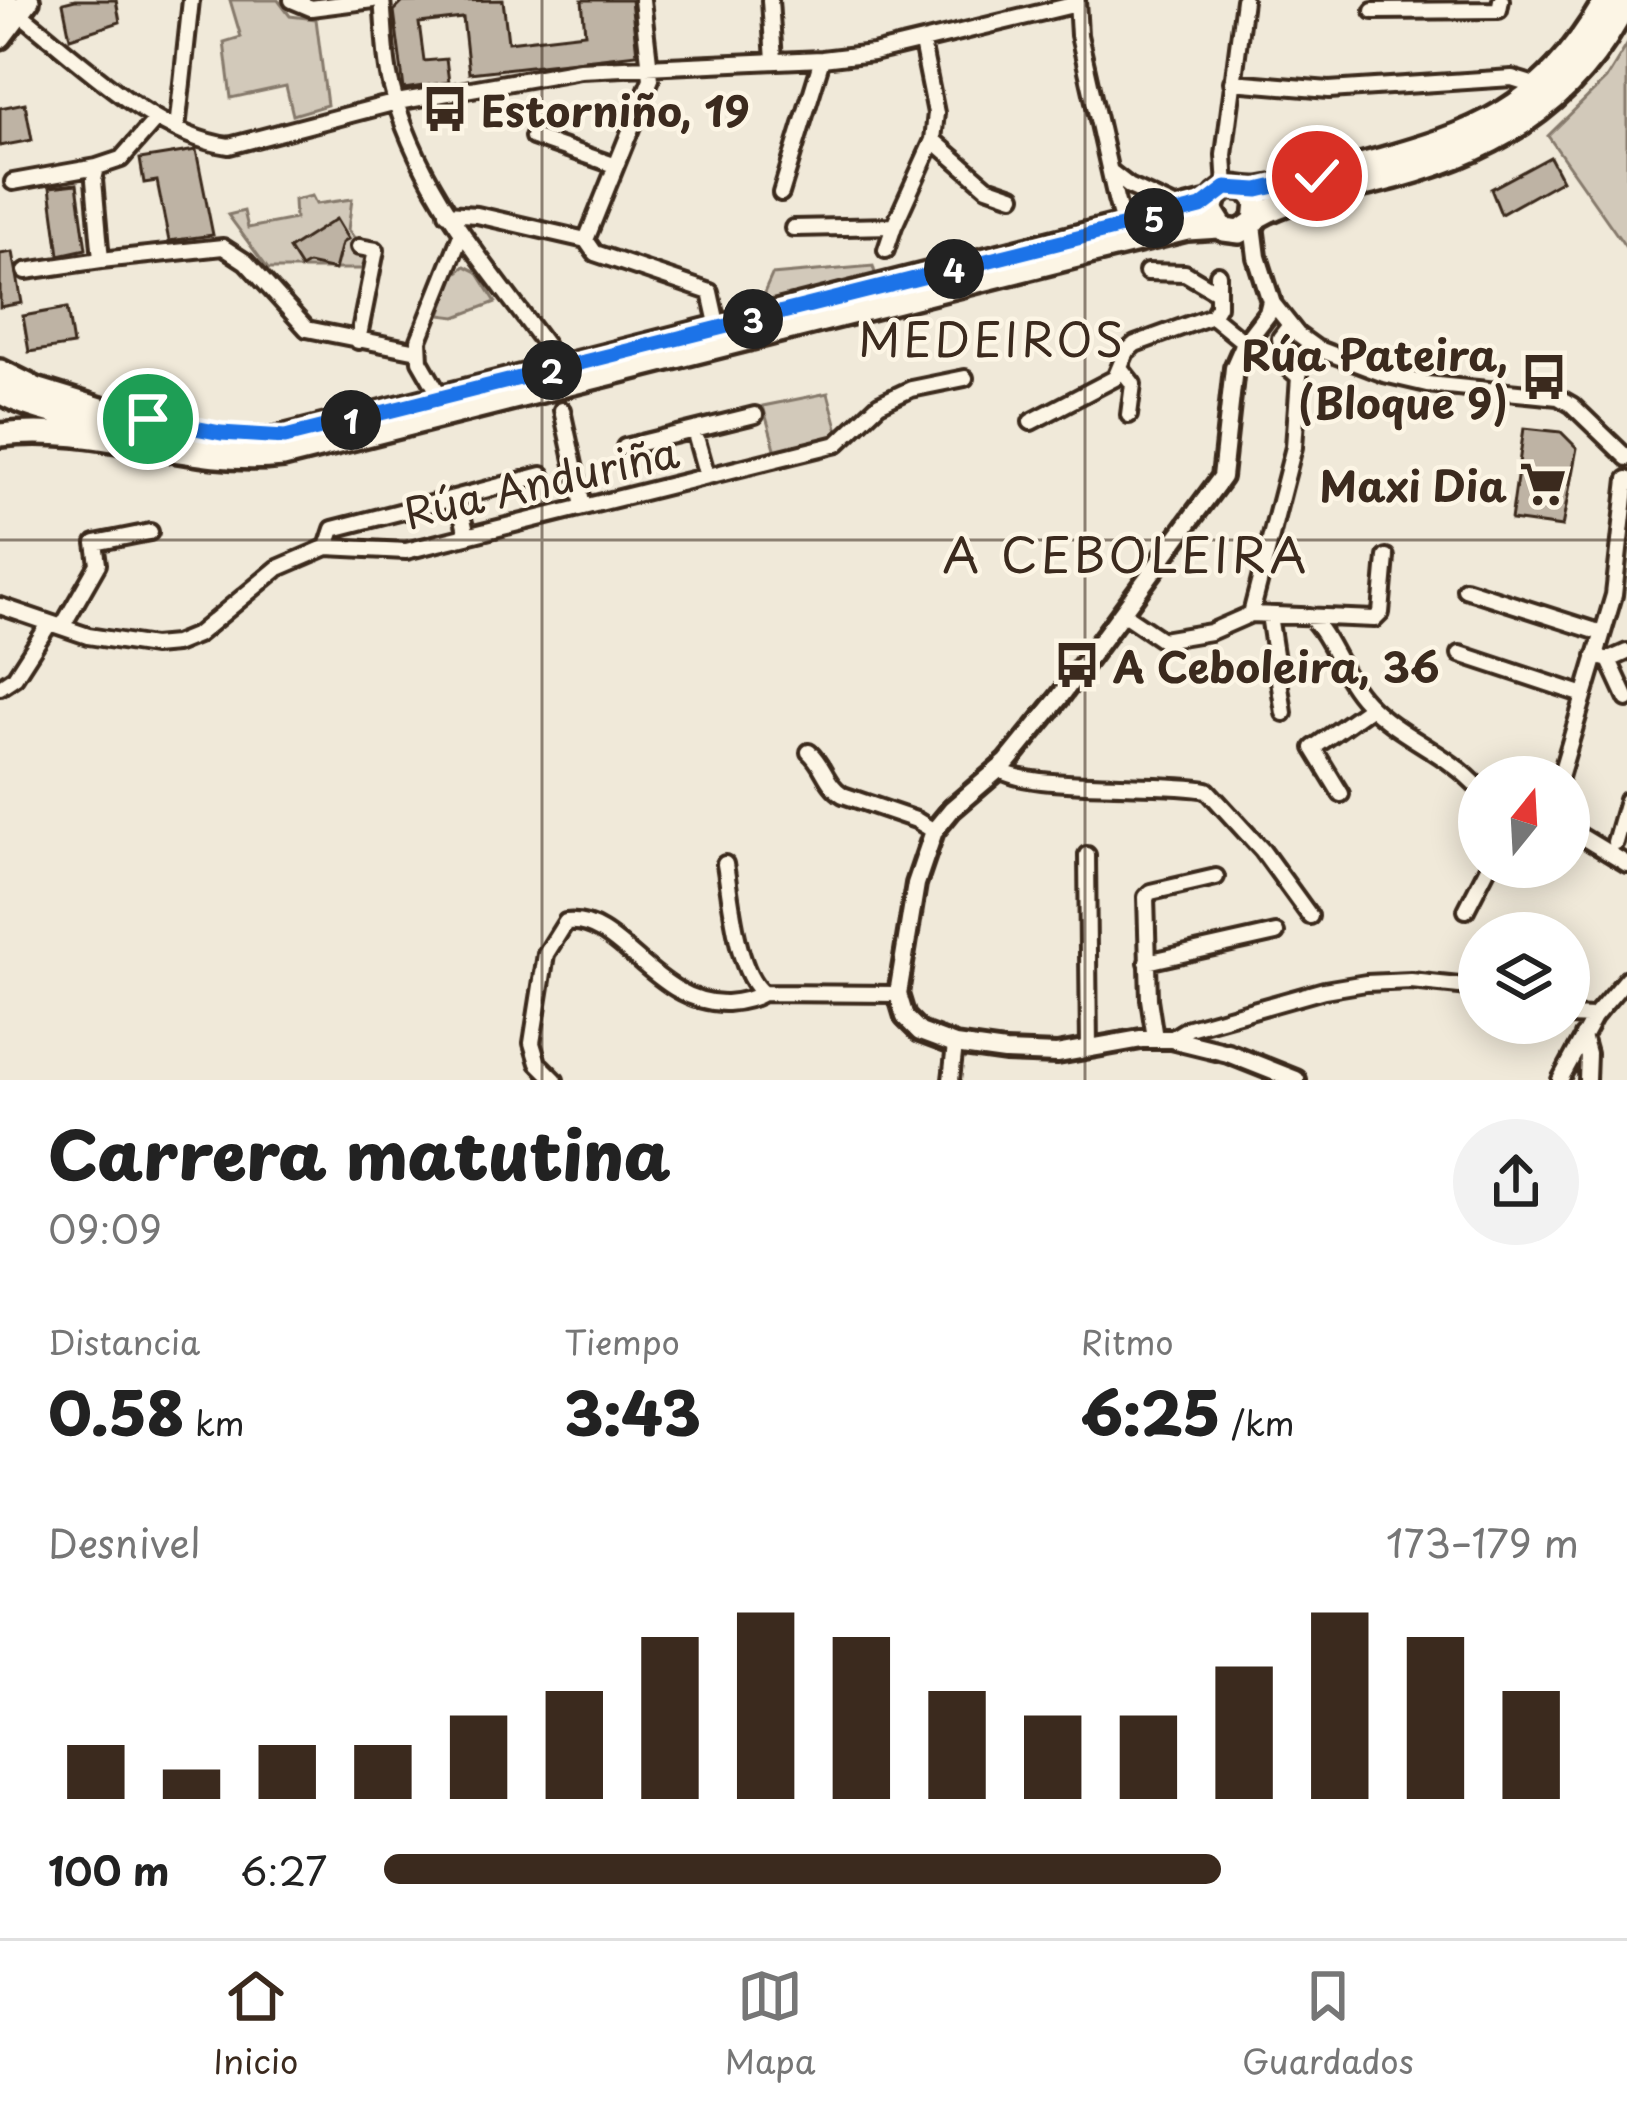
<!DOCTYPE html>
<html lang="es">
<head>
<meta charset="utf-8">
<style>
	:root { --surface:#fff; --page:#f2f2f2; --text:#222; --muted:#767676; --line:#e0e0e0; --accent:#3b2a1e }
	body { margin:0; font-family:"Playpen Sans",sans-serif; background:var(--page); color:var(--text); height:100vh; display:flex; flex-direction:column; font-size:45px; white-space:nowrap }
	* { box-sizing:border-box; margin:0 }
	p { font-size:39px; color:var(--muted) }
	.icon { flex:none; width:66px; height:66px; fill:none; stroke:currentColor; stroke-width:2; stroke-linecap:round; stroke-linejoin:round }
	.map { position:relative; height:1080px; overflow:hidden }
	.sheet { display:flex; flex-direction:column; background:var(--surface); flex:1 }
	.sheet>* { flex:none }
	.needle { width:78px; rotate:18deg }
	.buttons { position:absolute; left:1458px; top:756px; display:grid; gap:24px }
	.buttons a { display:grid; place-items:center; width:132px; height:132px; border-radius:50%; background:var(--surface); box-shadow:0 6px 30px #0003; font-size:60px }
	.pin { position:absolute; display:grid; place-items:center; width:102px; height:102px; color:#fff; margin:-51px; border:6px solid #fff; border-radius:50%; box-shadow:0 3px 12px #0007 }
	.km { position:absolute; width:60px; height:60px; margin:-30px; border-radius:50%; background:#222; color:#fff; font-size:33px; line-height:60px; text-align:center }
	.round { display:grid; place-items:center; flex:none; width:126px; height:126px; border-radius:63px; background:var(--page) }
	.summary { display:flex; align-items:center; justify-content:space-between; height:204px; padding:0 48px }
	h1 { font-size:66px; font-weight:800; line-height:90px }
	.figures { display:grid; grid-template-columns:repeat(3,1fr); gap:18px; height:204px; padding:12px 48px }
	.figures div { display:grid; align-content:center }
	.figures b { font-size:60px; font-weight:800 }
	.figures small { font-size:33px; font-weight:400 }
	.figures p { font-size:33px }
	.chart { height:336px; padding:24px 48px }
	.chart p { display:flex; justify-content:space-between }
	.chart svg { width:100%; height:216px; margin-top:12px; stroke:var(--accent); stroke-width:6 }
	ul { padding:0 48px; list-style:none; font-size:39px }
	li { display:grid; grid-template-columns:192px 144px 1fr; align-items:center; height:90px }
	li i { height:30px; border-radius:15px; background:var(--accent) }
	.menu { display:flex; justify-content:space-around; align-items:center; height:168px; border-top:3px solid var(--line); background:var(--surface); font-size:33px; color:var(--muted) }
	.menu a { display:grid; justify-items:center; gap:6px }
	.menu .on { color:var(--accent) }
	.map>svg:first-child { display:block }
</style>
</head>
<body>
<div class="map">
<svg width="1627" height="1080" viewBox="0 0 1627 1080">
	<rect width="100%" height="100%" fill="#f0e9d9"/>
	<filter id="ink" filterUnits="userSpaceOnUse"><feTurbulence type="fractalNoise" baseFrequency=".00833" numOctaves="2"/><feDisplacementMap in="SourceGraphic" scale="24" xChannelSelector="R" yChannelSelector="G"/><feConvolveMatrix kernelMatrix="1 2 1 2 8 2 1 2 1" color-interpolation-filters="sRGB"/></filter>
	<g filter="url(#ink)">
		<!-- green -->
		<path fill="#d2c9ba" stroke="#867a6c" stroke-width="3" d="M 230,0 L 278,0 L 290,16 L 316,19 L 327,105 L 293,115 L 286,86 L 231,98 L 224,42 L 241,37 Z
			M 1627,45 L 1627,249 L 1548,136 L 1606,79 Z
			M 312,196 L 316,204 L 352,199 L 348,230 L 356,240 L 354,251 L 367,257 L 363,269 L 268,269 L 228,215 L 244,211 L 248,228 L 295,219 L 294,200 Z
			M 465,266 L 477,272 L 496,302 L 456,317 L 440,315 L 455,274 Z
			M 873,266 L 876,277 L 767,304 L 764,293 L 772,275 Z
			M 828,393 L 839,435 L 776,452 L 763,406 Z"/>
		<!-- building -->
		<path fill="#beb3a4" stroke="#3b2a1e" stroke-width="3" d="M 75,0 L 116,0 L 120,22 L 70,38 L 63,3 Z
			M 503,0 L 508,42 L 585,33 L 582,0 L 631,0 L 637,54 L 469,73 L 463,18 L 419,23 L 424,61 L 446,59 L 449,82 L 404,89 L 394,11 L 403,2 Z
			M 25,103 L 32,140 L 0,146 L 0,108 Z
			M 196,150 L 213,235 L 169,241 L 157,181 L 144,183 L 140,159 Z
			M 1550,157 L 1562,180 L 1501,214 L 1491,189 Z
			M 77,184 L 86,249 L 59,255 L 50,187 Z
			M 336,219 L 348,239 L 342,243 L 335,270 L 308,264 L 301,268 L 289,249 Z
			M 13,252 L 22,303 L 0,307 L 0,254 Z
			M 67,308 L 73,345 L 29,352 L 23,316 Z
			M 1524,428 L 1561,432 L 1577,448 L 1562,527 L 1511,520 Z"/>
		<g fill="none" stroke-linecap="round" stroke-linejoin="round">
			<defs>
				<path id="minor" d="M 292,0 L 311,8 L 373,0
					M 382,0 C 385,27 384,57 391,84 C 416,186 485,263 546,346
					M 770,0 L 774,61
					M 1077,0 L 1079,35 L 1116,199 L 1120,213 L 1131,225
					M 1373,11 L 1499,10 L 1501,0
					M 19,13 C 77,58 155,137 229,146 L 397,102 L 580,70 L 822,59 L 873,53 L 1077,4
					M 1232,82 L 1329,90 L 1512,78 L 1541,87
					M 156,119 L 121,159 L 97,167 L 94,180 L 101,260 L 223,247 L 246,262 L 307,329 L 418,351
					M 177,129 L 191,0
					M 533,137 L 614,165
					M 933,140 L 987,187 L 1013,196
					M 1111,172 L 1129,186 L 1179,209
					M 13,182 L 97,167
					M 1226,188 L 1224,155 L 1244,0
					M 781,193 L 822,59
					M 447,213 L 477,215 L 586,240 L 595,253 L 710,292 L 718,328
					M 793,228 L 894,226 L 933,140 L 936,113 L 922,43
					M 586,240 L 651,79 L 642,0
					M 886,250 L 894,226
					M 26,271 L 101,260
					M 1147,272 L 1185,273 L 1217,292
					M 1218,274 L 1218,306 L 1212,316 L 1245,343
					M 1271,301 L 1298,335 L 1316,348 L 1384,374 L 1427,384 L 1558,397 L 1572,405 L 1627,458
					M 358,341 L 376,250 L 359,247
					M 1122,370 L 1133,384 L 1129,415
					M 443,401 L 420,361 L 419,340 L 461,235
					M 562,410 L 583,506
					M 1031,422 L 1115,378 L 1126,352 L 1135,344 L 1212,316
					M 694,430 L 707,476
					M 625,447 L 755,415
					M 458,497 L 542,475
					M 327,547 L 333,529 L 458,497 L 467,536
					M 1465,589 L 1602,633
					M 0,606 L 88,636 L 153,646 L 175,644 L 197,635 L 278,568 L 327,547 L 406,551 L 837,444 L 879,404 L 911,389 L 965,378
					M 1122,613 L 1162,640 L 1210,632 L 1251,614 L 1375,619 L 1381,613 L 1386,557
					M 1251,614 L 1294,447 L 1299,377 L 1283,363 L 1280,338 L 1290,325
					M 1269,615 L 1284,713
					M 1309,616 C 1332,638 1341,676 1366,702 C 1399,737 1448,753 1479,788
					M 62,627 L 98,564 L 95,543 L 150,532
					M 1460,654 L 1584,695
					M 1595,656 L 1609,660 L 1627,699
					M 1609,660 L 1627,652
					M 0,687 L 15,677 L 49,624
					M 809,752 C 824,765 826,785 843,795 L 916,820 L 934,831
					M 1000,769 C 1023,791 1164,781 1207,790 L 1262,850 L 1310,916
					M 1560,777 L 1614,595 L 1627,479
					M 1341,794 L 1313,748 L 1371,707
					M 1569,829 L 1627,864
					M 1615,842 L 1627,800
					M 1087,855 L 1089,1049
					M 725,864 C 731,898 736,972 763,993 L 898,994
					M 1466,910 L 1488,867
					M 1147,962 L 1276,933
					M 1569,1016 L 1594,1017
					M 1583,1036 L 1588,1054 L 1587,1080
					M 1155,1038 L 1149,999 L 1146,897 L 1151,892 L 1216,877
					M 1171,1039 L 1189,1028 L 1324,990 L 1366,983 L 1411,981 L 1479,988
					M 555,1080 L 538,1063 L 532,1043 L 546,954 L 566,922 C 620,915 654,1005 727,1003 C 740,1002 752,1000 763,993
					M 951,1080 L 955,1045
					M 1560,1080 L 1594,1017 L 1627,978"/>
				<path id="tertiary" d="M 1253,225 L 1257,257 L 1271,301 L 1268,313 L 1245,343 L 1234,368 L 1222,477 L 1059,698 L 1007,762 L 952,809 L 934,831 L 916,884 L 898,994 L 905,1017 L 920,1032 L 955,1045 L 1005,1052 L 1057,1054 L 1141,1039 L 1171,1039 L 1228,1053 L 1296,1080"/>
				<path id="primary" d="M 0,9 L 6,0
					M 0,37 L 28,0
					M 1248,190 L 1257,202 L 1255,221 L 1240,232 L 1224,230 L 1212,211 L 1216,196 L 1226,188 C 1239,186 1249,191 1262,189 C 1296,184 1329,173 1361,165 C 1480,133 1541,110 1606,0
					M 1257,217 C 1291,197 1334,192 1372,183 C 1486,156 1574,110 1627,1
					M 0,371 L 36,389 L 101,409
					M 0,392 C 46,420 212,445 267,441 L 1213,202
					M 0,435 C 100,423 188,467 283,456 L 1093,252 L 1187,229 L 1219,227"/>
			</defs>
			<!-- minor casing -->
			<use href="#minor" stroke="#3b2a1e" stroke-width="22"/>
			<!-- tertiary casing -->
			<use href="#tertiary" stroke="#3b2a1e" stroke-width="26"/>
			<!-- primary casing -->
			<use href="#primary" stroke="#3b2a1e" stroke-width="30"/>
			<!-- minor -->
			<use href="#minor" stroke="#fcf5e5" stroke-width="14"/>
			<!-- tertiary -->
			<use href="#tertiary" stroke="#fcf5e5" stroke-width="16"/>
			<!-- primary -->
			<use href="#primary" stroke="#fcf5e5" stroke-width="21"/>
		</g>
	</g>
	<g fill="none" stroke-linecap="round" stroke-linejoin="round" filter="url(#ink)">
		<defs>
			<path id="route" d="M 148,419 L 221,433 L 285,437 L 1201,207 L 1226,188 L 1258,190 L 1317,176"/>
		</defs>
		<!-- route casing -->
		<use href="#route" stroke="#fff" stroke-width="24"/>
		<!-- route -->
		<use href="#route" stroke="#1a73e8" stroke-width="15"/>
	</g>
	<!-- grid -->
	<path fill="none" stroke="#3b2a1e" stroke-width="3" stroke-opacity="0.55" d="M 542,0 L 542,1080M 1085,0 L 1085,1080M 0,540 L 1627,540"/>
	<!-- icons -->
	<defs>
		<symbol id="bus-bare" viewBox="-9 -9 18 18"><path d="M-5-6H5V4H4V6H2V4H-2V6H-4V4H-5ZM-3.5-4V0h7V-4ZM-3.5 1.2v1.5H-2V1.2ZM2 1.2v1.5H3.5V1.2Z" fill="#3b2a1e" stroke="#fcf5e5" stroke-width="2.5" paint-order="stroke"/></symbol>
		<symbol id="supermarket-bare" viewBox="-9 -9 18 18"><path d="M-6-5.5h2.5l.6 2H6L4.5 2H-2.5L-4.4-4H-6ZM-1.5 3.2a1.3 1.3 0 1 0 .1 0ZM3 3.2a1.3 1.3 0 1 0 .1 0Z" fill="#3b2a1e" stroke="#fcf5e5" stroke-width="2.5" paint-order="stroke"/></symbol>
	</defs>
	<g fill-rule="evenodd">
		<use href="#bus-bare" x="412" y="76" width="66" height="66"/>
		<use href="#bus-bare" x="1511" y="344" width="66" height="66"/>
		<use href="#supermarket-bare" x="1510" y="451" width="66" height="66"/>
		<use href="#bus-bare" x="1044" y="632" width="66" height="66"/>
	</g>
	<g text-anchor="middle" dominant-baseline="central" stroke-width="9" stroke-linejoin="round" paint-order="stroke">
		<!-- poi labels -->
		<g font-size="42" font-weight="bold" fill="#3b2a1e" stroke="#fcf5e5" text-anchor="start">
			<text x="481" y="109">Estorniño, 19</text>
			<text x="1508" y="353" text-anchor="end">Rúa Pateira,<tspan x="1508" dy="48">(Bloque 9)</tspan></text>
			<text x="1507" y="484" text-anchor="end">Maxi Dia</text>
			<text x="1113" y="665">A Ceboleira, 36</text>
		</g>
		<!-- street labels -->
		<g font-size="42" fill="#3b2a1e" stroke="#fcf5e5">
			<text transform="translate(541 481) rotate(-13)">Rúa Anduriña</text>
		</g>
		<!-- neighbourhood labels -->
		<g font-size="45" letter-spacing="3" fill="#3b2a1e" stroke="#fcf5e5">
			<text x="992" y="338">MEDEIROS</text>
		</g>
		<!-- quarter labels -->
		<g font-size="48" letter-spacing="3" fill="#3b2a1e" stroke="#fcf5e5">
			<text x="1126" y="553">A CEBOLEIRA</text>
		</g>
	</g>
</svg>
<div class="buttons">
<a><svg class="needle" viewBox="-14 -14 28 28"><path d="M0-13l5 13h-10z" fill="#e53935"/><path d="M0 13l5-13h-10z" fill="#767676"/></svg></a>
<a><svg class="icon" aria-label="layers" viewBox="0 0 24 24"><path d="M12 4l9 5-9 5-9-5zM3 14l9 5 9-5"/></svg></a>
</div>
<div class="pin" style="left:148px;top:419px;background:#1e9e55"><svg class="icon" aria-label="arrive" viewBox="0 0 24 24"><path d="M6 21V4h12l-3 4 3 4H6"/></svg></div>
<div class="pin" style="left:1317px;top:176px;background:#d93025"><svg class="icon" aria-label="check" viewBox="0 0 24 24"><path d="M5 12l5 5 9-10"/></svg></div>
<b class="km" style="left:351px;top:420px">1</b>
<b class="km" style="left:552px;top:370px">2</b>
<b class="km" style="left:753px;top:319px">3</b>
<b class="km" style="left:954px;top:269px">4</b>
<b class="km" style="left:1154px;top:218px">5</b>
</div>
<section class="sheet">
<div class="summary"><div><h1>Carrera matutina</h1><p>09:09</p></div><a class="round"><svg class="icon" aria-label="share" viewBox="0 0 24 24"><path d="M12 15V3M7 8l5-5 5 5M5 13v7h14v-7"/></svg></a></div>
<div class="figures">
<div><p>Distancia</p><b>0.58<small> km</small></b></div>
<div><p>Tiempo</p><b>3:43</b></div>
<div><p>Ritmo</p><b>6:25<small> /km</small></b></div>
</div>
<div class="chart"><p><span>Desnivel</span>173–179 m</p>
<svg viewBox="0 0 160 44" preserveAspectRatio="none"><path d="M5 44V33M15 44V38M25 44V33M35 44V33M45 44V27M55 44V22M65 44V11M75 44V6M85 44V11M95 44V22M105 44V27M115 44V27M125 44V17M135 44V6M145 44V11M155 44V22"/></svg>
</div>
<ul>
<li><b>100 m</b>6:27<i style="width:70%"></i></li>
</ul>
</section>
<nav class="menu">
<a class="on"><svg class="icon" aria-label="home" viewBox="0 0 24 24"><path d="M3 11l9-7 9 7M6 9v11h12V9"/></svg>Inicio</a>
<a><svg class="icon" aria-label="map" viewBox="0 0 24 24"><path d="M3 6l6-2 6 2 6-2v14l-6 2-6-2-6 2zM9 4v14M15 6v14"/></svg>Mapa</a>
<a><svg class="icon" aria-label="saved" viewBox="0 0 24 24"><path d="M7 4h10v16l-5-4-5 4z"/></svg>Guardados</a>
</nav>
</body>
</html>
